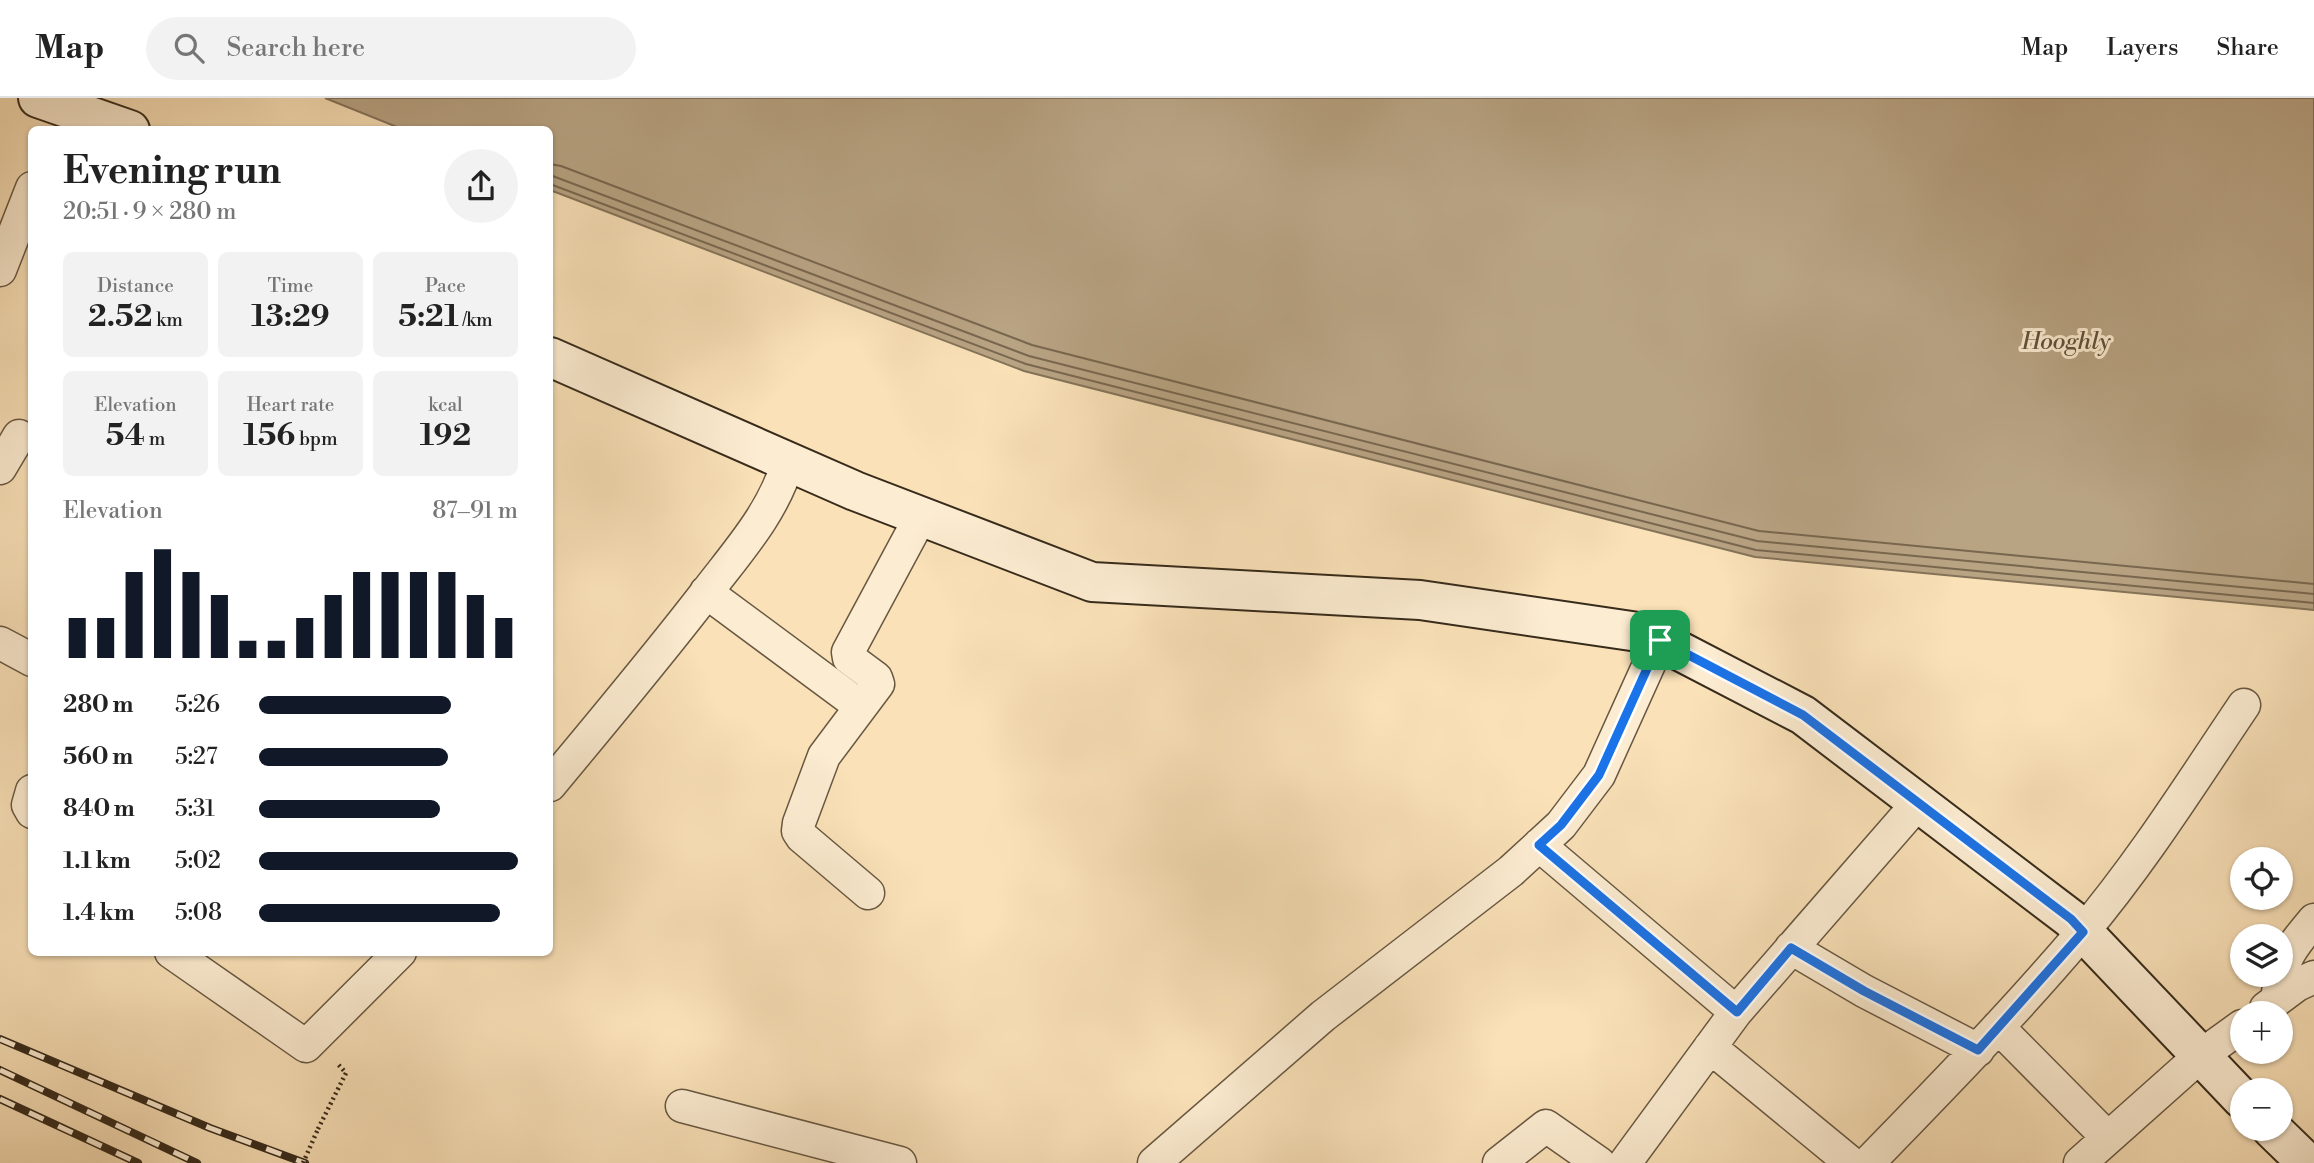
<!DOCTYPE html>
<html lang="en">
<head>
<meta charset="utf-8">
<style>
	:root { --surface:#fff; --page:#f2f2f2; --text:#222; --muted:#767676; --line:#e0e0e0; --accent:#111827 }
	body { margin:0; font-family:"Libre Bodoni",serif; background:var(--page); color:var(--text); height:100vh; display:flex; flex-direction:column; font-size:26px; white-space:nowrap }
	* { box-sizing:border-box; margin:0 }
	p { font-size:23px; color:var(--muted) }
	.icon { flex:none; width:38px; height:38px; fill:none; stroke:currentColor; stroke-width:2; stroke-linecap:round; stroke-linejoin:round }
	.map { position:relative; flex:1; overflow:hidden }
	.drawer { position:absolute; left:28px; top:28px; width:525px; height:830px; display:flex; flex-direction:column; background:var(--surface); border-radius:10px; box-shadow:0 2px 5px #0004 }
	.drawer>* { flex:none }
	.tools { position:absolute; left:2230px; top:749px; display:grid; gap:14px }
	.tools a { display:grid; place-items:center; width:63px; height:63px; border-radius:50%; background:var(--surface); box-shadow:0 2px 5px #0004; font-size:35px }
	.pin { position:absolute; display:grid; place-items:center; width:60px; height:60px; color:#fff; margin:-30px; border-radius:14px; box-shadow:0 4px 10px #0006 }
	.round { display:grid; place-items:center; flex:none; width:74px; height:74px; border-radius:37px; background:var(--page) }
	.headline { display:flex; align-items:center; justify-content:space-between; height:119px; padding:0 35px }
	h1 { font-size:38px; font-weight:700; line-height:52px }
	.figures { display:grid; grid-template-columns:repeat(3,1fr); gap:10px; height:119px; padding:7px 35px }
	.figures div { display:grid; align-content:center; border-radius:10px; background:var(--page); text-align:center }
	.figures b { font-size:30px; font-weight:700 }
	.figures small { font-size:19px; font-weight:400 }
	.figures p { font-size:19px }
	.chart { height:196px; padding:14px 35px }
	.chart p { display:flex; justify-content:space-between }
	.chart svg { width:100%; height:126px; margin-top:7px; stroke:var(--accent); stroke-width:6 }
	ul { padding:0 35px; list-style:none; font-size:23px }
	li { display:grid; grid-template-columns:112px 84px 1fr; align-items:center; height:52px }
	li i { height:18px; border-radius:9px; background:var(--accent) }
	header { display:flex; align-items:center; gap:42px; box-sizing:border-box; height:98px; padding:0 35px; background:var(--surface); border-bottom:2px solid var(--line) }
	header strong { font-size:33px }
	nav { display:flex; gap:38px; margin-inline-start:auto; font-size:24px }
	.search { width:490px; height:63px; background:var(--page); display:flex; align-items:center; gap:18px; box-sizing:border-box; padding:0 24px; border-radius:38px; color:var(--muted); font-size:26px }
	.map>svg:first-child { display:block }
</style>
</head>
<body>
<header>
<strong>Map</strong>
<div class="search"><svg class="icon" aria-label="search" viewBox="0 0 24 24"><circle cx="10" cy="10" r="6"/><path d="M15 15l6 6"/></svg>Search here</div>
<nav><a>Map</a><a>Layers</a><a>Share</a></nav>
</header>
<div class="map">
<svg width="2314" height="1065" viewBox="0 0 2314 1065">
	<rect width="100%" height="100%" fill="#fae1b8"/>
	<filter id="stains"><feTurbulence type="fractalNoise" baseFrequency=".00286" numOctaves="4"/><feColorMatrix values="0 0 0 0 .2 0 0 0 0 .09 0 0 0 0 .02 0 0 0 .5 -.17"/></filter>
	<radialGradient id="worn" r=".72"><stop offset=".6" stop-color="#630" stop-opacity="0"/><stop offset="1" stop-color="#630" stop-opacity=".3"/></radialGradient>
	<!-- water -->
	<path fill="#b8a383" stroke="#847359" stroke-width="2" d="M 325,0 L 2314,0 L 2314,512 L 1755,459 L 1024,273 L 550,92 L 550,32 L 402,31 Z"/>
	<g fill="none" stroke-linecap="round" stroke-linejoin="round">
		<!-- shore -->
		<path stroke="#78674f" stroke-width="2" d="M 550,66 L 561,68 L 1032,247 L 1759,433 L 2314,486
			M 550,77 L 1029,258 L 1757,443 L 2314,496
			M 550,86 L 1026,266 L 1756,452 L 2314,505"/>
		<defs>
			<path id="street" d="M 0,172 L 32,90
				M 0,370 L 19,338
				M 706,494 L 860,608
				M 0,545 L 32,562
				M 550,687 C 603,623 656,560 706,495 C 738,453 773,415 788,364
				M 32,693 L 28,707 L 32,714
				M 1539,747 L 1736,914
				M 868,795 L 802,739 L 798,733 L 799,725 L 824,658 L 878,586 L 876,580 L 849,560 L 848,554 L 921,418
				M 1791,850 L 1864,893 L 1978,952
				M 171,854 L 306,948 L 400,854
				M 2277,902 C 2282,861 2288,853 2314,822
				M 2266,910 L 2297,887 L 2314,879
				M 1998,929 L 2108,1040
				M 1710,949 L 1851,1065
				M 682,1008 L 900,1065
				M 1154,1065 L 1323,918 L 1511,773 L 1561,727 L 1599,677 L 1660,542
				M 1499,1065 L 1546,1028 L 1599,1065
				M 1625,1065 L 1736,914 L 1918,705
				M 1868,1065 C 1941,990 2014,915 2081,836 C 2142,764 2192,684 2244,607
				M 2080,1065 L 2199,959 L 2242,928"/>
			<path id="secondary" d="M 38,0 L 130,32
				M 550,259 L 855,393 L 1092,484 L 1420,502 L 1645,535 L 1803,617 L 2071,821 L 2242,1001
				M 2272,1031 L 2307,1065"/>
		</defs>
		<!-- street casing -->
		<use href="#street" stroke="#685842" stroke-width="35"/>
		<!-- secondary casing -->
		<use href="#secondary" stroke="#372b1b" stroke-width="42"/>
		<!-- path -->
		<path stroke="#372b1b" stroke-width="4.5" stroke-dasharray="2 3.5" stroke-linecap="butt" d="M 318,1031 L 346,975 L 337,965"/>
		<!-- street -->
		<use href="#street" stroke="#fcecd1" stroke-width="32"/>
		<!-- secondary -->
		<use href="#secondary" stroke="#fcecd1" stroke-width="38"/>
		<defs>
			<path id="rail" d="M 0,941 L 210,1030 L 305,1065
				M 0,972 L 197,1065
				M 0,1001 L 138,1065"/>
		</defs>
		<!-- rail casing -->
		<use href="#rail" stroke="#372b1b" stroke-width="8"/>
		<!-- rail -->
		<use href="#rail" stroke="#fcecd1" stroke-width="5" stroke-dasharray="16" stroke-linecap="butt"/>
		<!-- path-bridge -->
		<path stroke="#372b1b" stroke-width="4.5" stroke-dasharray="2 3.5" stroke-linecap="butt" d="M 303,1065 L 318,1031"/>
	</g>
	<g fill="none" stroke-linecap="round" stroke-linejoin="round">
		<defs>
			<path id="route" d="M 1660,542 L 1803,617 L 2071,821 L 2083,834 L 1978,952 L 1864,893 L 1791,850 L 1737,914 L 1539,747 L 1561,727 L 1599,677 Z"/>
		</defs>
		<!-- route casing -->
		<use href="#route" stroke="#fff" stroke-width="14"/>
		<!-- route -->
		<use href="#route" stroke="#1a73e8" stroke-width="9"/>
	</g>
	<g text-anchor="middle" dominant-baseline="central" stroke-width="6" stroke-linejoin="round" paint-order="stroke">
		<!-- water labels -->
		<g font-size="24" font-style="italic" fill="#5e4f3a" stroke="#fcecd1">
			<text x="2066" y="244">Hooghly</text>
		</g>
	</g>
	<rect width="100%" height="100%" filter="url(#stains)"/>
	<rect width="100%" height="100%" fill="url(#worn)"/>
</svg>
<div class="tools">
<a><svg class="icon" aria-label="locate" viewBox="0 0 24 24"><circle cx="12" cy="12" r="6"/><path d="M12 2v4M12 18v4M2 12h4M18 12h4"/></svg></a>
<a><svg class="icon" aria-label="layers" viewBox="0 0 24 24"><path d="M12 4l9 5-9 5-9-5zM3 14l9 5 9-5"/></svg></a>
<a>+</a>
<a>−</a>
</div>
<div class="pin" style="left:1660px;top:542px;background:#1e9e55"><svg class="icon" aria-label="arrive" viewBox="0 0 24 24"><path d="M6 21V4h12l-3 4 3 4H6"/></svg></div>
<section class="drawer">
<div class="headline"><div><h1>Evening run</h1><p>20:51 · 9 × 280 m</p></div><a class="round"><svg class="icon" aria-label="share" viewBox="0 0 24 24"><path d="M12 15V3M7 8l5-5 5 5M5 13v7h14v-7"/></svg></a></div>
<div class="figures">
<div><p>Distance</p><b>2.52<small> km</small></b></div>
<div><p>Time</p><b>13:29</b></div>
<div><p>Pace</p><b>5:21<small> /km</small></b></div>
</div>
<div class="figures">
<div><p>Elevation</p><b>54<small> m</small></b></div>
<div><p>Heart rate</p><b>156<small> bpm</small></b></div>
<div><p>kcal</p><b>192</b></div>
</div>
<div class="chart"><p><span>Elevation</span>87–91 m</p>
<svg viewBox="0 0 160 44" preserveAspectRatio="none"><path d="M5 44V30M15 44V30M25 44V14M35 44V6M45 44V14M55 44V22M65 44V38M75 44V38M85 44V30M95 44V22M105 44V14M115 44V14M125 44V14M135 44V14M145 44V22M155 44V30"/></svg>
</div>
<ul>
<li><b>280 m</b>5:26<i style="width:74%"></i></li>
<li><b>560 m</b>5:27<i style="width:73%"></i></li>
<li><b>840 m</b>5:31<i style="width:70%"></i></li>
<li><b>1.1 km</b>5:02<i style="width:100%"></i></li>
<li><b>1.4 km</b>5:08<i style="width:93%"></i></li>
</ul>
</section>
</div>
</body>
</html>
